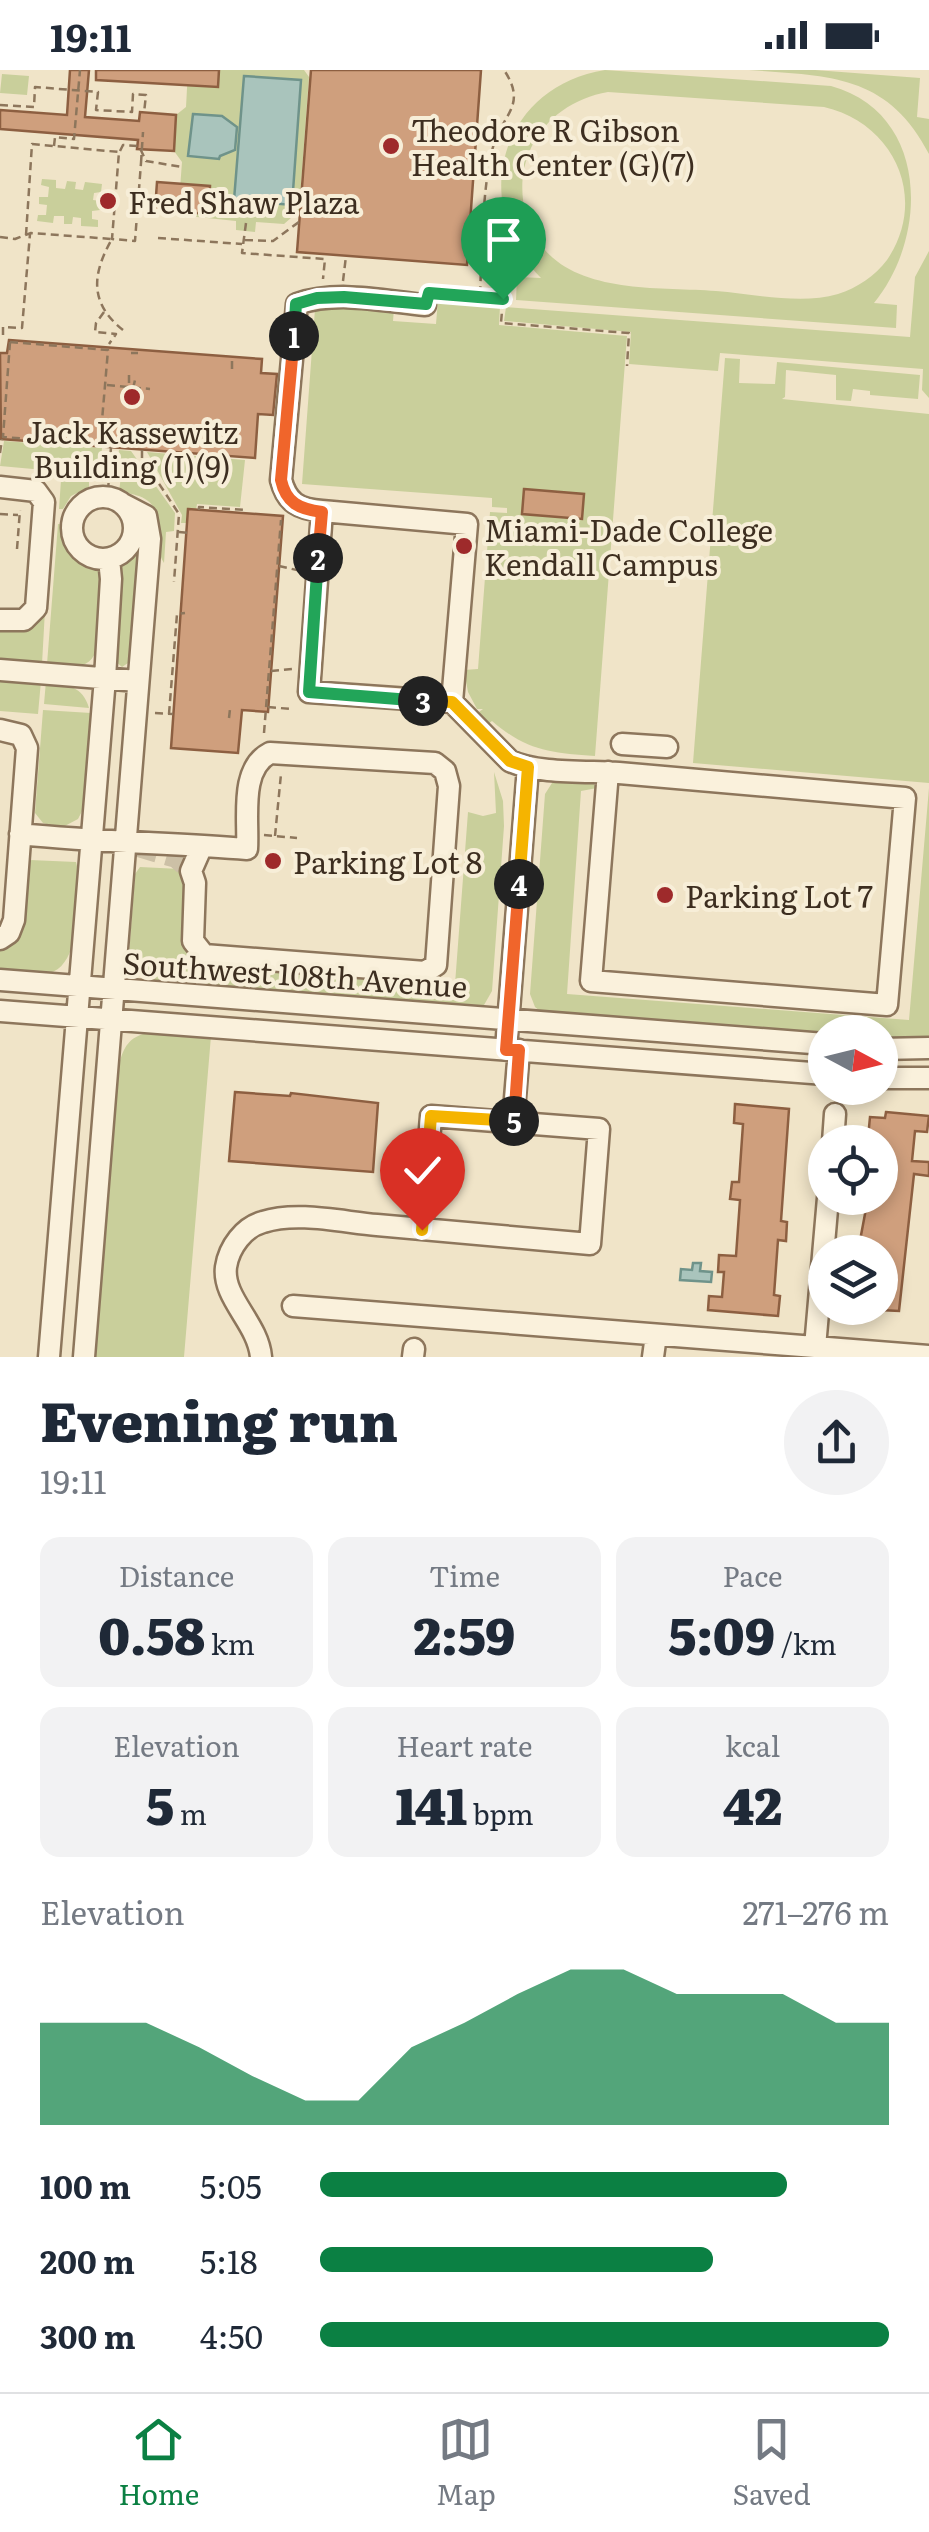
<!DOCTYPE html>
<html lang="en">
<head>
<meta charset="utf-8">
<style>
	:root { --surface:#fff; --page:#f2f2f3; --text:#1f2937; --muted:#747a83; --line:#e0e1e3; --accent:#0b8043 }
	body { margin:0; font-family:Literata,serif; background:var(--page); color:var(--text); height:100vh; display:flex; flex-direction:column; font-size:38px; white-space:nowrap }
	* { box-sizing:border-box; margin:0 }
	p { font-size:32px; color:var(--muted) }
	.icon { flex:none; width:55px; height:55px; fill:none; stroke:currentColor; stroke-width:2; stroke-linecap:round; stroke-linejoin:round }
	.map { position:relative; height:1287px; overflow:hidden }
	.details { display:flex; flex-direction:column; background:var(--surface); flex:1 }
	.details>* { flex:none }
	.needle { width:65px; rotate:97deg }
	.tools { position:absolute; left:808px; top:945px; display:grid; gap:20px }
	.tools a { display:grid; place-items:center; width:90px; height:90px; border-radius:50%; background:var(--surface); box-shadow:0 5px 15px #0003; font-size:50px }
	.pin { position:absolute; display:grid; place-items:center; width:85px; height:85px; color:#fff; margin:-102px -42px; border-radius:50% 50% 50% 0; rotate:-45deg; box-shadow:0 0 10px #0007 }
	.pin .icon { rotate:45deg }
	.km { position:absolute; width:50px; height:50px; margin:-25px; border-radius:50%; background:#222; color:#fff; font-size:28px; line-height:50px; text-align:center }
	.round { display:grid; place-items:center; flex:none; width:105px; height:105px; border-radius:52px; background:var(--page) }
	.headline { display:flex; align-items:center; justify-content:space-between; height:170px; padding:0 40px }
	h1 { font-size:55px; font-weight:800; line-height:75px }
	.stats { display:grid; grid-template-columns:repeat(3,1fr); gap:15px; height:170px; padding:10px 40px }
	.stats div { display:grid; align-content:center; border-radius:20px; background:var(--page); text-align:center }
	.stats b { font-size:50px; font-weight:800 }
	.stats small { font-size:28px; font-weight:400 }
	.stats p { font-size:28px }
	.chart { height:280px; padding:20px 40px }
	.chart p { display:flex; justify-content:space-between }
	.chart svg { width:100%; height:180px; margin-top:10px; fill:var(--accent); opacity:.7 }
	ul { padding:0 40px; list-style:none; font-size:32px }
	li { display:grid; grid-template-columns:160px 120px 1fr; align-items:center; height:75px }
	li i { height:25px; border-radius:12px; background:var(--accent) }
	.status { display:flex; justify-content:space-between; align-items:center; height:70px; padding:0 50px; background:var(--surface); direction:ltr }
	.status svg { height:28px; fill:currentColor }
	.menu { display:flex; justify-content:space-around; align-items:center; height:140px; border-top:2px solid var(--line); background:var(--surface); font-size:28px; color:var(--muted) }
	.menu a { display:grid; justify-items:center; gap:5px }
	.menu .current { color:var(--accent) }
	.map>svg:first-child { display:block }
</style>
</head>
<body>
<div class="status"><b>19:11</b><svg viewBox="0 0 49 12"><path d="M0 12V9h3v3zM5 12V6h3v6zM10 12V3h3v9zM15 12V0h3v12zM26 1h20v11H26zM47 4h2v5h-2z"/></svg></div>
<div class="map">
<svg width="929" height="1287" viewBox="0 0 929 1287">
	<rect width="100%" height="100%" fill="#f0e4c8"/>
	<!-- green -->
	<path fill="#c9cf9b" fill-rule="evenodd" d="M 188,0 L 304,0 L 309,7 L 299,141 L 284,154 L 256,152 L 255,162 L 236,160 L 236,151 L 178,145 L 182,92 L 174,81 L 176,45 L 186,37 Z
		M 605,0 L 831,16 C 929,43 929,166 874,233 L 897,235 L 896,258 L 516,230 L 517,207 L 541,208 C 468,135 499,17 605,0 ZM 608,22 L 824,37 C 894,53 929,128 887,190 C 875,206 857,218 838,224 C 801,235 754,224 716,221 C 649,216 550,227 526,145 C 520,123 521,99 531,78 C 546,47 574,28 608,22 Z
		M 749,0 L 815,0 L 920,8 L 917,47 L 929,49 L 929,84 C 888,4 829,6 749,0 Z
		M 2,4 L 29,6 L 27,25 L 0,23 Z
		M 42,109 L 56,110 L 56,118 L 65,119 L 67,111 L 76,112 L 75,119 L 83,120 L 85,112 L 102,114 L 101,122 L 94,123 L 93,130 L 100,131 L 100,140 L 92,141 L 92,149 L 98,150 L 98,157 L 81,156 L 81,148 L 73,147 L 72,154 L 64,154 L 64,146 L 54,146 L 53,153 L 37,151 L 38,145 L 46,145 L 47,135 L 39,134 L 39,127 L 48,127 L 49,117 L 41,115 Z
		M 929,181 L 929,328 L 922,320 L 923,299 L 720,283 L 718,301 L 629,294 L 631,262 L 504,251 L 506,237 L 910,267 L 915,207 Z
		M 438,230 L 500,236 L 499,255 L 627,266 L 595,686 C 551,683 527,681 492,651 L 488,654 L 479,642 L 483,639 L 477,639 L 468,622 L 464,600 L 478,599 L 490,442 L 507,443 L 507,438 L 492,437 L 492,428 L 302,414 L 315,239 L 336,235 L 394,239 L 393,251 L 436,254 Z
		M 725,288 L 740,289 L 739,313 L 775,314 L 777,292 L 920,305 L 918,329 L 870,325 L 870,321 L 853,319 L 851,331 L 836,330 L 836,305 L 786,300 L 785,327 L 782,329 L 929,344 L 929,713 L 693,693 Z
		M 4,371 L 102,378 L 99,405 L 0,396 Z
		M 119,380 L 131,381 L 175,443 L 174,461 L 166,462 L 164,493 C 145,463 179,428 119,422 L 121,406 L 117,405 Z
		M 147,382 L 245,390 L 240,437 L 197,434 L 196,440 L 188,440 L 187,453 L 181,453 L 182,445 Z
		M 61,410 L 89,412 L 89,417 L 71,426 L 63,439 L 59,439 Z
		M 58,454 L 67,455 C 67,488 88,481 102,504 L 96,581 C 88,603 65,596 47,594 Z
		M 139,482 L 131,591 L 122,597 L 115,591 L 122,495 L 126,486 L 131,490 Z
		M 45,540 L 42,594 L 0,590 L 0,560 C 21,561 37,563 45,540 Z
		M 0,608 L 41,611 L 38,644 L 0,641 Z
		M 46,611 C 67,615 83,616 89,638 L 44,634 Z
		M 43,640 L 91,643 L 84,737 L 78,749 L 61,758 L 43,753 L 35,743 Z
		M 494,702 L 503,731 L 504,756 L 492,921 L 484,935 L 418,935 L 151,913 L 134,900 L 129,885 L 135,804 L 140,797 L 180,799 L 187,811 L 185,878 L 190,886 L 202,894 L 455,914 L 468,742 L 483,746 L 496,743 Z
		M 565,709 L 591,711 L 597,718 L 581,721 L 567,924 L 909,950 L 929,718 L 929,969 L 880,970 L 880,962 L 825,962 L 825,966 L 541,942 L 535,937 L 530,924 L 545,724 L 552,713 Z
		M 30,790 L 76,792 L 78,800 C 79,826 81,897 49,903 C 34,906 15,901 0,900 L 0,879 L 16,869 Z
		M 147,963 L 211,966 L 184,1287 L 94,1287 L 119,994 C 124,977 129,967 147,963 Z"/>
	<!-- water -->
	<path fill="#a9c4bc" stroke="#6f938a" stroke-width="2.5" d="M 244,6 L 301,10 L 292,135 L 234,130 Z
		M 193,44 L 222,46 L 237,57 L 235,80 L 220,86 L 219,89 L 188,86 Z
		M 693,1193 L 701,1193 L 700,1201 L 712,1202 L 711,1212 L 680,1210 L 681,1199 L 692,1200 Z"/>
	<!-- building -->
	<path fill="#cf9f7d" stroke="#8d5f41" stroke-width="2.5" d="M 70,0 L 89,0 L 85,47 L 139,51 L 140,42 L 176,45 L 174,81 L 137,79 L 138,70 L 0,59 L 0,40 L 67,45 Z
		M 96,0 L 219,0 L 218,17 L 96,10 Z
		M 311,0 L 481,0 L 467,195 L 297,182 Z
		M 157,112 L 210,116 L 209,144 L 155,140 Z
		M 9,270 L 262,289 L 261,303 L 277,304 L 273,345 L 258,344 L 255,388 L 1,369 L 0,283 L 7,283 Z
		M 524,419 L 584,424 L 582,449 L 522,444 Z
		M 188,439 L 283,446 L 268,642 L 242,640 L 238,683 L 171,678 Z
		M 235,1022 L 290,1026 L 291,1023 L 378,1033 L 373,1102 L 229,1091 Z
		M 735,1034 L 789,1039 L 781,1151 L 787,1152 L 786,1171 L 778,1170 L 774,1225 L 780,1226 L 778,1246 L 708,1240 L 709,1226 L 722,1227 L 724,1202 L 718,1202 L 719,1185 L 736,1186 L 740,1130 L 730,1129 L 732,1112 L 739,1112 L 743,1054 L 734,1053 Z
		M 886,1042 L 929,1046 L 927,1062 L 915,1061 L 912,1091 L 929,1092 L 929,1106 L 914,1104 L 899,1241 L 880,1240 L 880,1178 L 859,1176 L 868,1128 L 880,1128 L 880,1072 L 872,1072 L 872,1068 L 868,1068 L 870,1047 L 885,1048 Z"/>
	<g fill="none" stroke-linecap="round" stroke-linejoin="round">
		<!-- minor-tunnel -->
		<path stroke="#ccc0a6" stroke-width="20" stroke-dasharray="20 10" stroke-linecap="butt" d="M 138,777 L 176,788 L 191,801"/>
		<defs>
			<path id="minor" d="M 0,417 L 36,421 L 44,432 L 36,538 L 24,550 L 0,550
				M72 458a31 31 0 1 1 62 0a31 31 0 1 1-62 0Z
				M 322,441 C 299,439 287,433 281,410 L 297,234 C 338,220 383,231 425,235
				M 0,600 L 138,611
				M 452,632 L 467,454 L 322,441 L 309,622 L 452,632 L 510,691 C 536,704 589,701 619,703 L 905,728 L 887,935 L 591,911 L 608,702
				M 0,660 L 21,665 L 27,678 L 14,850 L 9,863 L 0,869
				M 622,674 L 667,677
				M 20,764 C 96,772 171,773 247,779 C 249,749 239,699 270,683 L 435,693 L 445,701 L 449,716 L 436,895 L 425,902 L 204,885 L 193,871 L 195,813 L 191,801 L 202,776
				M 0,910 L 825,974
				M 0,941 L 825,1004
				M 506,979 L 528,697
				M 880,979 L 929,978
				M 880,1008 L 929,1008
				M 513,1052 L 519,980
				M 833,1072 L 835,1044
				M 293,1236 L 929,1286
				M 815,1277 L 828,1128
				M 49,1287 L 105,608 L 111,509 L 109,489
				M 84,1287 L 150,469 L 146,446 L 121,433
				M 261,1287 C 258,1253 222,1228 226,1197 C 229,1177 244,1157 263,1152 C 297,1141 342,1152 377,1155 C 448,1162 519,1168 590,1174 L 599,1059 L 431,1046 L 422,1159
				M 413,1287 L 414,1279
				M 653,1287 L 656,1265"/>
		</defs>
		<!-- minor casing -->
		<use href="#minor" stroke="#8d765c" stroke-width="25"/>
		<!-- path -->
		<path stroke="#8d765c" stroke-width="2.5" stroke-dasharray="8 5" stroke-linecap="butt" d="M 0,35 L 34,37 L 35,17 L 98,22 L 96,40 L 132,42 L 133,24 L 146,25 L 144,43
			M 54,76 L 55,67 L 74,69 L 80,0
			M 120,81 L 123,75 L 139,76 L 146,91 L 182,97
			M 246,153 L 242,183 L 325,189 L 323,209
			M 26,165 L 32,74 L 119,82 L 112,169 L 135,171 L 141,93
			M 0,167 L 15,169 L 31,163 L 112,169 C 92,204 89,233 123,260
			M 158,168 L 242,174
			M 245,170 L 273,171 L 299,152
			M 343,211 L 346,186
			M 440,224 L 503,229 L 501,253 L 629,263 L 627,296
			M 480,224 C 482,181 482,118 493,77 C 502,44 528,36 504,0
			M 104,242 L 96,253 L 95,262 L 116,264 L 109,274
			M 3,265 L 3,257 L 22,258 L 30,164
			M 10,272 L 108,280 L 100,374 L 3,367 Z
			M 131,283 L 138,283
			M 232,299 L 232,291
			M 129,305 L 129,337
			M 107,315 L 150,319
			M 130,331 L 136,306
			M 142,380 L 142,388 L 179,444 L 174,512
			M 0,383 L 2,369
			M 59,405 L 107,409
			M 108,421 L 111,377
			M 199,440 L 199,437 L 246,440
			M 0,444 L 18,445
			M 179,462 L 191,463
			M 17,479 L 20,440
			M 279,496 L 301,501
			M 271,601 L 293,599
			M 268,637 L 291,639
			M 155,643 L 173,644
			M 169,644 L 177,544 L 185,543
			M 229,648 L 230,639
			M 264,663 L 281,450
			M 264,765 L 297,768
			M 275,766 L 281,704"/>
		<!-- minor -->
		<use href="#minor" stroke="#faf1dc" stroke-width="20"/>
		<!-- path-bridge -->
		<path stroke="#8d765c" stroke-width="2.5" stroke-dasharray="8 5" stroke-linecap="butt" d="M 141,93 L 143,62"/>
	</g>
	<g fill="none" stroke-linecap="round" stroke-linejoin="round">
		<defs>
			<path id="split-1" d="M 294,266 L 296,234 L 317,228 L 344,227 L 426,234 L 429,223 L 503,229"/>
			<path id="split-2" d="M 294,266 L 281,410 C 286,433 299,439 322,442 L 318,488"/>
			<path id="split-3" d="M 318,488 L 309,622 L 423,631"/>
			<path id="split-4" d="M 423,631 L 452,632 L 510,691 L 528,697 L 519,814"/>
			<path id="split-5" d="M 514,1051 L 519,980 L 506,980 L 519,814"/>
			<path id="split-6" d="M 422,1160 L 431,1046 L 514,1051"/>
		</defs>
		<!-- split-1 casing -->
		<use href="#split-1" stroke="#fff" stroke-width="20"/>
		<!-- split-2 casing -->
		<use href="#split-2" stroke="#fff" stroke-width="20"/>
		<!-- split-3 casing -->
		<use href="#split-3" stroke="#fff" stroke-width="20"/>
		<!-- split-4 casing -->
		<use href="#split-4" stroke="#fff" stroke-width="20"/>
		<!-- split-5 casing -->
		<use href="#split-5" stroke="#fff" stroke-width="20"/>
		<!-- split-6 casing -->
		<use href="#split-6" stroke="#fff" stroke-width="20"/>
		<!-- split-1 -->
		<use href="#split-1" stroke="#22a559" stroke-width="12"/>
		<!-- split-2 -->
		<use href="#split-2" stroke="#f0652b" stroke-width="12"/>
		<!-- split-3 -->
		<use href="#split-3" stroke="#22a559" stroke-width="12"/>
		<!-- split-4 -->
		<use href="#split-4" stroke="#f5b400" stroke-width="12"/>
		<!-- split-5 -->
		<use href="#split-5" stroke="#f0652b" stroke-width="12"/>
		<!-- split-6 -->
		<use href="#split-6" stroke="#f5b400" stroke-width="12"/>
	</g>
	<!-- markers -->
	<g fill="#9e2a2b" stroke="#f7eed8" stroke-width="4">
		<circle cx="391" cy="76" r="10"/>
		<circle cx="108" cy="131" r="10"/>
		<circle cx="132" cy="327" r="10"/>
		<circle cx="464" cy="476" r="10"/>
		<circle cx="273" cy="791" r="10"/>
		<circle cx="665" cy="825" r="10"/>
	</g>
	<g text-anchor="middle" dominant-baseline="central" stroke-width="8" stroke-linejoin="round" paint-order="stroke">
		<!-- poi labels -->
		<g font-size="30" fill="#3d2e20" stroke="#f7eed8" text-anchor="start">
			<text x="411" y="59">Theodore R Gibson<tspan x="411" dy="34">Health Center (G)(7)</tspan></text>
			<text x="128" y="131">Fred Shaw Plaza</text>
			<text x="132" y="361" text-anchor="middle">Jack Kassewitz<tspan x="132" dy="34">Building (I)(9)</tspan></text>
			<text x="484" y="459">Miami-Dade College<tspan x="484" dy="34">Kendall Campus</tspan></text>
			<text x="293" y="791">Parking Lot 8</text>
			<text x="685" y="825">Parking Lot 7</text>
		</g>
		<!-- street labels -->
		<g font-size="30" fill="#3d2e20" stroke="#f7eed8">
			<text transform="translate(295 903) rotate(4)">Southwest 108th Avenue</text>
		</g>
	</g>
</svg>
<div class="tools">
<a><svg class="needle" viewBox="-14 -14 28 28"><path d="M0-13l5 13h-10z" fill="#e53935"/><path d="M0 13l5-13h-10z" fill="#747a83"/></svg></a>
<a><svg class="icon" aria-label="locate" viewBox="0 0 24 24"><circle cx="12" cy="12" r="6"/><path d="M12 2v4M12 18v4M2 12h4M18 12h4"/></svg></a>
<a><svg class="icon" aria-label="layers" viewBox="0 0 24 24"><path d="M12 4l9 5-9 5-9-5zM3 14l9 5 9-5"/></svg></a>
</div>
<div class="pin" style="left:503px;top:229px;background:#1e9e55"><svg class="icon" aria-label="arrive" viewBox="0 0 24 24"><path d="M6 21V4h12l-3 4 3 4H6"/></svg></div>
<div class="pin" style="left:422px;top:1160px;background:#d93025"><svg class="icon" aria-label="check" viewBox="0 0 24 24"><path d="M5 12l5 5 9-10"/></svg></div>
<b class="km" style="left:294px;top:266px">1</b>
<b class="km" style="left:318px;top:488px">2</b>
<b class="km" style="left:423px;top:631px">3</b>
<b class="km" style="left:519px;top:814px">4</b>
<b class="km" style="left:514px;top:1051px">5</b>
</div>
<section class="details">
<div class="headline"><div><h1>Evening run</h1><p>19:11</p></div><a class="round"><svg class="icon" aria-label="share" viewBox="0 0 24 24"><path d="M12 15V3M7 8l5-5 5 5M5 13v7h14v-7"/></svg></a></div>
<div class="stats">
<div><p>Distance</p><b>0.58<small> km</small></b></div>
<div><p>Time</p><b>2:59</b></div>
<div><p>Pace</p><b>5:09<small> /km</small></b></div>
</div>
<div class="stats">
<div><p>Elevation</p><b>5<small> m</small></b></div>
<div><p>Heart rate</p><b>141<small> bpm</small></b></div>
<div><p>kcal</p><b>42</b></div>
</div>
<div class="chart"><p><span>Elevation</span>271–276 m</p>
<svg viewBox="0 0 160 44" preserveAspectRatio="none"><path d="M0 44V19L10 19L20 19L30 25L40 32L50 38L60 38L70 25L80 19L90 12L100 6L110 6L120 12L130 12L140 12L150 19L160 19V44z"/></svg>
</div>
<ul>
<li><b>100 m</b>5:05<i style="width:82%"></i></li>
<li><b>200 m</b>5:18<i style="width:69%"></i></li>
<li><b>300 m</b>4:50<i style="width:100%"></i></li>
</ul>
</section>
<nav class="menu">
<a class="current"><svg class="icon" aria-label="home" viewBox="0 0 24 24"><path d="M3 11l9-7 9 7M6 9v11h12V9"/></svg>Home</a>
<a><svg class="icon" aria-label="map" viewBox="0 0 24 24"><path d="M3 6l6-2 6 2 6-2v14l-6 2-6-2-6 2zM9 4v14M15 6v14"/></svg>Map</a>
<a><svg class="icon" aria-label="saved" viewBox="0 0 24 24"><path d="M7 4h10v16l-5-4-5 4z"/></svg>Saved</a>
</nav>
</body>
</html>
